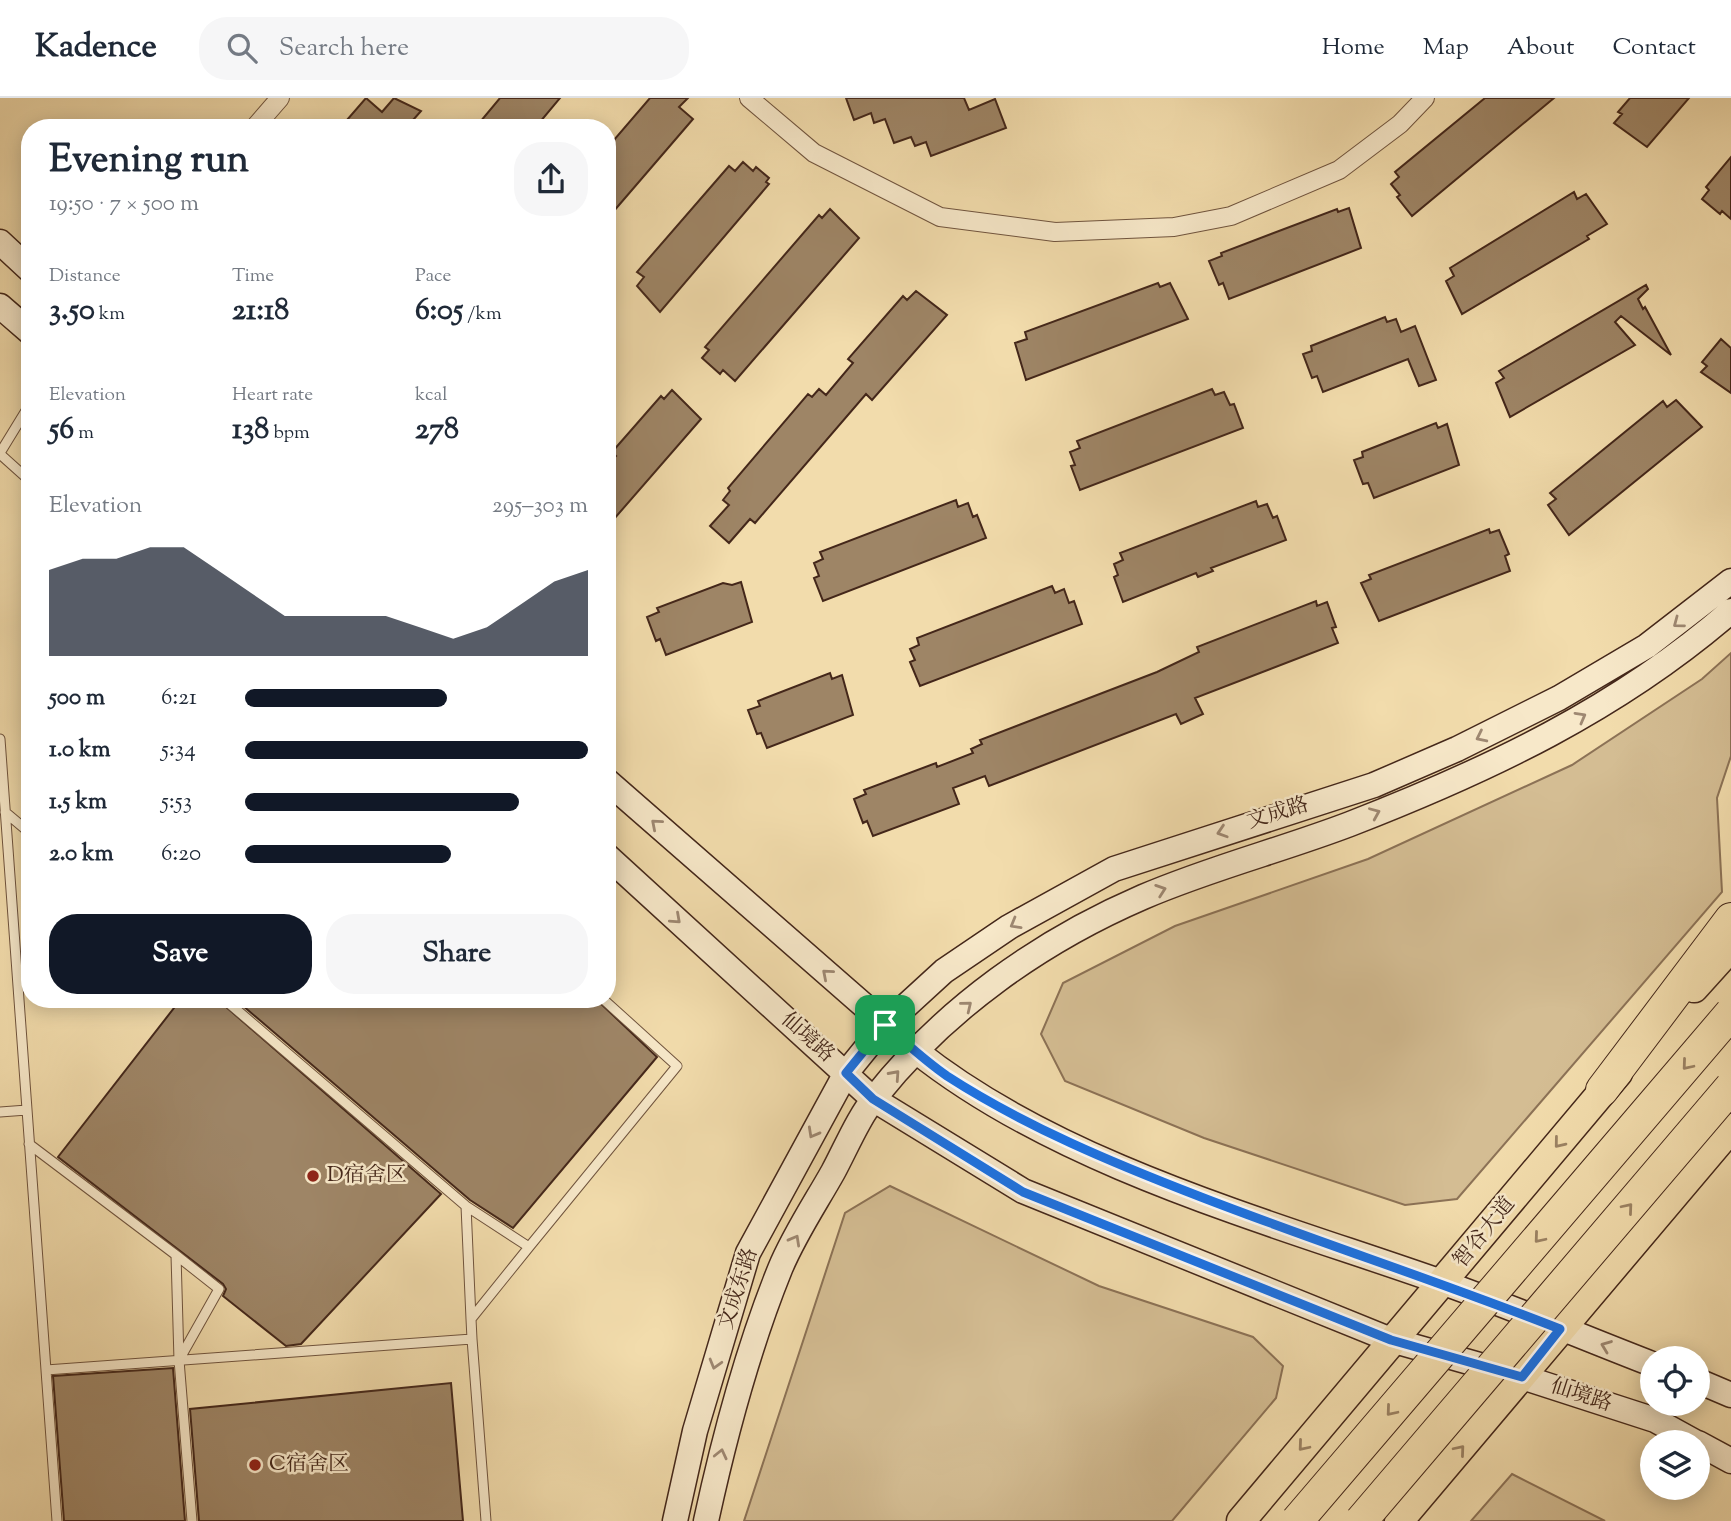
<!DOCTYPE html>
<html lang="en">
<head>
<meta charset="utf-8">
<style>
	:root { --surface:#fff; --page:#f6f6f7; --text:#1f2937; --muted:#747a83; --line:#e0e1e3; --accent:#111827 }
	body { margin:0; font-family:"Sorts Mill Goudy","Noto Serif SC",serif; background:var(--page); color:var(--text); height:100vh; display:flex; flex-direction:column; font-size:26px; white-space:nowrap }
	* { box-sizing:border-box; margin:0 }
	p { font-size:23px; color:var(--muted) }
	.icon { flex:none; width:38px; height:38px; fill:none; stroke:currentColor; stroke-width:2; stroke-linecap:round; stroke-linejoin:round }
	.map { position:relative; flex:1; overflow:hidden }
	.panel { position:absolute; left:21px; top:21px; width:595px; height:889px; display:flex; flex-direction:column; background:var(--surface); border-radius:28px; box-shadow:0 4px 18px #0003 }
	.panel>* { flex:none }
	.fabs { position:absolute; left:1640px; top:1248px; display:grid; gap:14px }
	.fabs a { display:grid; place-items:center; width:70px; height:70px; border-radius:50%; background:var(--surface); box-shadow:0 4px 18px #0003; font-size:35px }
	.pin { position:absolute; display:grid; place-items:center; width:60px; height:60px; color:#fff; margin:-30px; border-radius:14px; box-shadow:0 4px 10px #0006 }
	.round { display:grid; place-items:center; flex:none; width:74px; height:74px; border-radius:28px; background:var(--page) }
	.head { display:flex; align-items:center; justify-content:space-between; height:119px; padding:0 28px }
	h1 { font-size:38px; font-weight:800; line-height:52px }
	.metrics { display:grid; grid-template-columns:repeat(3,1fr); gap:10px; height:119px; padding:7px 28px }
	.metrics div { display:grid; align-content:center }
	.metrics b { font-size:30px; font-weight:800 }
	.metrics small { font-size:19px; font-weight:400 }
	.metrics p { font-size:19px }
	.chart { height:196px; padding:14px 28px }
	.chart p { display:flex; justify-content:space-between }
	.chart svg { width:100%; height:126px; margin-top:7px; fill:var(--accent); opacity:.7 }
	.primary-button { display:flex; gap:14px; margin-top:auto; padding:14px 28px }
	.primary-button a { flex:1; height:80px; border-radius:28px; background:var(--accent); color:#fff; font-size:28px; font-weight:800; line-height:80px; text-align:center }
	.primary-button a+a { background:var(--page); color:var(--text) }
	ul { padding:0 28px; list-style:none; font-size:23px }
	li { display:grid; grid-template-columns:112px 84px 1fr; align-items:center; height:52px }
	li i { height:18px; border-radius:9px; background:var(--accent) }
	header { display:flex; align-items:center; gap:42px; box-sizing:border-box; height:98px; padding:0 35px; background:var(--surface); border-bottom:2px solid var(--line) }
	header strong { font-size:33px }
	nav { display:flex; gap:38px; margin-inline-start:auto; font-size:24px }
	.search { width:490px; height:63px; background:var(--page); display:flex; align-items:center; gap:18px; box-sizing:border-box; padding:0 24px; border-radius:28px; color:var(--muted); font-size:26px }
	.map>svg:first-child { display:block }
</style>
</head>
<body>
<header>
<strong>Kadence</strong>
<div class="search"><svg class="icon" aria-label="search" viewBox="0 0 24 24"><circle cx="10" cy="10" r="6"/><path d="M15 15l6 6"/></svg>Search here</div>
<nav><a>Home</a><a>Map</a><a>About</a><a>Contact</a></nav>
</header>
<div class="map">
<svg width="1731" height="1423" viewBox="0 0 1731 1423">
	<rect width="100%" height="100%" fill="#f2dcac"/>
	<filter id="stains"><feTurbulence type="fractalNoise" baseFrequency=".00286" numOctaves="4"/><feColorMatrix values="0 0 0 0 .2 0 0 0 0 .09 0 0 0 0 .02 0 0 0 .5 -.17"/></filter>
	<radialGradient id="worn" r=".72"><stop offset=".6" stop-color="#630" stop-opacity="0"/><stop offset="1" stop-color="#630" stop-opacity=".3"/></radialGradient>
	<!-- green -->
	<path fill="#d4bd93" stroke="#8c7256" stroke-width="2" d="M 1731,555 L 1731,658 L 1717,700 L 1722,794 L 1457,1101 L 1405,1107 L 1204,1040 L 1065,983 L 1041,936 L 1063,885 L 1175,828 L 1368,761 L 1572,667 L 1702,581 Z
		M 890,1088 L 1099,1188 L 1253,1239 L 1283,1268 L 1276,1300 L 1172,1423 L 744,1423 L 845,1115 Z
		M 1512,1376 L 1605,1423 L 1471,1423 Z"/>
	<!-- building -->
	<path fill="#9e8566" stroke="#44271a" stroke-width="2" d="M 366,0 L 382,14 L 394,0 L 421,13 L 406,30 L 340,30 Z
		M 500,0 L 560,0 L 535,30 L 475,30 Z
		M 650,0 L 688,0 L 679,9 L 693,21 L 607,121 L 607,50 Z
		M 846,0 L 964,0 L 969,12 L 995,1 L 1006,30 L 931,58 L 926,44 L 915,48 L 911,39 L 894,45 L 885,21 L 874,25 L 871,15 L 854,22 Z
		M 1485,0 L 1554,0 L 1412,118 L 1397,99 L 1400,97 L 1391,86 L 1399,79 L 1395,74 Z
		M 1630,0 L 1689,0 L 1647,49 L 1614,25 L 1622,16 L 1618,14 Z
		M 1731,59 L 1731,121 L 1722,113 L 1720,116 L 1702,101 L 1709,92 L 1706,89 Z
		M 743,64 L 753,73 L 756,69 L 769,80 L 766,84 L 769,86 L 660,214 L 637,188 L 644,179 L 637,174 L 729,68 L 735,73 Z
		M 1574,94 L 1577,101 L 1586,96 L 1607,126 L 1587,138 L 1589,141 L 1462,216 L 1446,183 L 1454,178 L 1450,170 Z
		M 1349,110 L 1361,150 L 1229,201 L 1223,185 L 1219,187 L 1209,163 L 1222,158 L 1221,155 L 1337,111 L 1338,114 Z
		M 830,111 L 859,140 L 735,283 L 723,272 L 720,276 L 702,260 L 709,252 L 705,249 L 819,117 L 822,120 Z
		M 1158,185 L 1160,189 L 1170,185 L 1188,221 L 1026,282 L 1015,245 L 1027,241 L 1025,234 Z
		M 1646,187 L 1648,191 L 1638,201 L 1643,211 L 1645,209 L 1671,257 L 1621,218 L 1615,224 L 1635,247 L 1510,319 L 1496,285 L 1504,280 L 1499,273 Z
		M 916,193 L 947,217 L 872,302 L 866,296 L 755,425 L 750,421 L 729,445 L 710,428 L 729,407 L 723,402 L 730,393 L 728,390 L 808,296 L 812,299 L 819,291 L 826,297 L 853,265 L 848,261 L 903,198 L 907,202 Z
		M 1385,219 L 1387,224 L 1396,221 L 1401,234 L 1415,228 L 1436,282 L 1419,288 L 1408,261 L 1323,294 L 1317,278 L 1312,280 L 1303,256 L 1312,253 L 1311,248 Z
		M 1721,241 L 1731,250 L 1731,295 L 1701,274 L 1707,268 L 1702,264 Z
		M 1212,291 L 1215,297 L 1224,294 L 1230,307 L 1234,306 L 1243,330 L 1080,392 L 1071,368 L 1075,367 L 1070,354 L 1080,350 L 1077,343 Z
		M 672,292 L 701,321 L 607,429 L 607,367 L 616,358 L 612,354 L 661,298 L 664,301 Z
		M 1676,302 L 1702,329 L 1569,437 L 1548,407 L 1556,401 L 1550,395 L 1663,303 L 1667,309 Z
		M 1436,325 L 1438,330 L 1447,326 L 1459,367 L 1374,400 L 1368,385 L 1363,386 L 1354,362 L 1363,359 L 1362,354 Z
		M 956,402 L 958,409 L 968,405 L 973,419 L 977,417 L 986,440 L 823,503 L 814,480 L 819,478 L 814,465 L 823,461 L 820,454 Z
		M 1256,403 L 1258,409 L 1267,406 L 1273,420 L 1277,418 L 1286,442 L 1211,470 L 1213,473 L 1198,479 L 1196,475 L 1123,504 L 1114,479 L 1118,477 L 1114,466 L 1123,462 L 1120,455 Z
		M 1489,431 L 1490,435 L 1499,432 L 1509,456 L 1505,458 L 1510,473 L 1379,523 L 1361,485 L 1371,481 L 1369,477 Z
		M 741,484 L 752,524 L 666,557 L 660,541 L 656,543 L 647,519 L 659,514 L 657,510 L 723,485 L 732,487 Z
		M 1052,488 L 1055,495 L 1064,491 L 1069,505 L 1074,503 L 1082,526 L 920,588 L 910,564 L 915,562 L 910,551 L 919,547 L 917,540 Z
		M 1316,503 L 1317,508 L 1327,504 L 1336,529 L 1332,530 L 1338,545 L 1195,600 L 1203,616 L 1181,626 L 1176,616 L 989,688 L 985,678 L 953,690 L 959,706 L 873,738 L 867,723 L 863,725 L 854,701 L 866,696 L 864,692 L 936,665 L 937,669 L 973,655 L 971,651 L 982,646 L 980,642 L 1157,574 L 1199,554 L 1197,549 Z
		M 830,575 L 832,581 L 842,577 L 853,617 L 767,650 L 761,635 L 757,636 L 748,612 L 760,608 L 758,603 Z
		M 181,901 L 217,901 L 441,1096 L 301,1246 L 286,1248 L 223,1198 L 226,1191 L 223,1186 L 58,1059 Z
		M 235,901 L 596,901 L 657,959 L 513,1130 L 470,1102 Z
		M 173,1270 L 185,1423 L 64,1423 L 53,1278 Z
		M 451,1285 L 463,1423 L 199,1423 L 190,1311 Z"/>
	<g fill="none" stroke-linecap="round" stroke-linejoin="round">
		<defs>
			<path id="lane" d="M 0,355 L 30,306
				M 0,356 L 30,383
				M 0,641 L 57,1423
				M 5,714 L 30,735
				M 224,901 L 466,1108 L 529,1149 L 677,968 L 603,901
				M 0,1014 L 27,1012
				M 29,1046 L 176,1157 L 179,1262 L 219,1191 L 176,1157
				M 466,1108 L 471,1221 L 529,1149
				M 472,1241 L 486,1423
				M 179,1262 L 192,1423
				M 46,1272 L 472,1241 L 471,1221"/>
			<path id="street" d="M 749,0 L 814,55 L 940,119 L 1055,134 L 1174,129 L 1231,118 L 1339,72 L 1400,26 L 1425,0
				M 254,30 L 280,0"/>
			<path id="secondary" d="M 0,144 L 30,172
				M 0,208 L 30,234
				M 607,683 L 916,953 C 1060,1068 1271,1124 1444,1185 C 1514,1210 1582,1239 1652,1266
				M 607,758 L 873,1001 L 1023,1093 L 1391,1242 L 1522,1279 L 1655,1322 L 1695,1344
				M 1698,1283 L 1731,1297
				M 1698,1345 L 1731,1363
				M 675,1423 L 695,1333 L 748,1155 L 846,975 L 885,927 L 944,873 L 1009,829 L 1114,771 L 1374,687 L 1457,651 L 1559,600 L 1647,548 L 1731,483
				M 706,1423 C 724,1340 748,1250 780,1171 C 794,1137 815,1106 833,1074 C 846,1050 858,1020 876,998 C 946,910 1041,843 1143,799 C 1210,770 1282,752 1350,726 C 1489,672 1618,611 1731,513"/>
			<path id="primary" d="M 1694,890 L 1731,849
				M 1241,1423 L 1618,975
				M 1399,1423 L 1731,1030"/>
			<path id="highway" d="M 1602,992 L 1731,821"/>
		</defs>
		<!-- lane casing -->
		<use href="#lane" stroke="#70543e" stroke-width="11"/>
		<!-- street casing -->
		<use href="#street" stroke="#70543e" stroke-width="20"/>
		<!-- secondary casing -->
		<use href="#secondary" stroke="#44271a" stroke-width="27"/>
		<!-- primary casing -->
		<use href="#primary" stroke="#44271a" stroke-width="31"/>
		<!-- highway casing -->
		<use href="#highway" stroke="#44271a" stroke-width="34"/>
		<!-- lane -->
		<use href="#lane" stroke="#f7e8c9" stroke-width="9"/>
		<!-- street -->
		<use href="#street" stroke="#f7e8c9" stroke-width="18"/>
		<!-- secondary -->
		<use href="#secondary" stroke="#f7e8c9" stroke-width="24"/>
		<!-- primary -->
		<use href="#primary" stroke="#f2dcac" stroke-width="28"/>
		<!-- highway -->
		<use href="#highway" stroke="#f2dcac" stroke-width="32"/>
		<defs>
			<path id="highway-bridge" d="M 1297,1423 L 1731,915
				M 1361,1423 L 1731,989"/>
		</defs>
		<!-- highway-bridge casing -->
		<use href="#highway-bridge" stroke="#44271a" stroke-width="34" stroke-linecap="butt"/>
		<!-- highway-bridge -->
		<use href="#highway-bridge" stroke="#f2dcac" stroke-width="32"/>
	</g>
	<!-- one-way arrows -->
	<defs><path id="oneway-chevron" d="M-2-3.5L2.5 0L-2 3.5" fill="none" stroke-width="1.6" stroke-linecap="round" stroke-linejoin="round" transform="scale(1.75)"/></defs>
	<g stroke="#9e8872">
		<use href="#oneway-chevron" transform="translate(1678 525) rotate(143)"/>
		<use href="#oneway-chevron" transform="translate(1581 619) rotate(-29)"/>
		<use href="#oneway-chevron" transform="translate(1481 639) rotate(154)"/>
		<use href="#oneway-chevron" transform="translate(1375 715) rotate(-23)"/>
		<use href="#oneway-chevron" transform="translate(656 726) rotate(-139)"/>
		<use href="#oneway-chevron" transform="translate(1222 734) rotate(162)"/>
		<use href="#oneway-chevron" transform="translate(1161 792) rotate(-19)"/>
		<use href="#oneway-chevron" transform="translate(676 821) rotate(42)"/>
		<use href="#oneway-chevron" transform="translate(1015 826) rotate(150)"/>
		<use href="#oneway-chevron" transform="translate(827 876) rotate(-139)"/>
		<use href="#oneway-chevron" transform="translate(967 908) rotate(-39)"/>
		<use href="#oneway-chevron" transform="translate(895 977) rotate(-48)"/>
		<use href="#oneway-chevron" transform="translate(813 1035) rotate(119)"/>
		<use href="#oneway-chevron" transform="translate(795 1142) rotate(-61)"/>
		<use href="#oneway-chevron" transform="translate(1606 1248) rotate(-159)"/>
		<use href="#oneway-chevron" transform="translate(715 1266) rotate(106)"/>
		<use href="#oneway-chevron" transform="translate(721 1356) rotate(-77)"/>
	</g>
	<g stroke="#9b8263">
		<use href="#oneway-chevron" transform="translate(1687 967) rotate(130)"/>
		<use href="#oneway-chevron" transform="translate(1559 1045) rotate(129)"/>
		<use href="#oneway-chevron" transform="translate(1628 1110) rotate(-50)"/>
		<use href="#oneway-chevron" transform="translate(1539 1140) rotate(130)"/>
		<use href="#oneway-chevron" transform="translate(1391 1313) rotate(130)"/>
		<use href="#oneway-chevron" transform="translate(1303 1348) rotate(130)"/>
		<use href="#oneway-chevron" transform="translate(1460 1352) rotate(-50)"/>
	</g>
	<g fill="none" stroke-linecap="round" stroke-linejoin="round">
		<defs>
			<path id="route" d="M 885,927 C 905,944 925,963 947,978 C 1026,1029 1113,1065 1201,1099 C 1320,1145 1441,1184 1560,1231 L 1522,1279 L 1391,1242 L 1023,1094 L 873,1001 L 846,975 Z"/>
		</defs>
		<!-- route casing -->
		<use href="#route" stroke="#fff" stroke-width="14"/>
		<!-- route -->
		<use href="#route" stroke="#1a73e8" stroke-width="9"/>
	</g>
	<!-- markers -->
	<g fill="#8f2418" stroke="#f7e8c9" stroke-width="2.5">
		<circle cx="313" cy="1078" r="7"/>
		<circle cx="255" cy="1367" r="7"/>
	</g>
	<g text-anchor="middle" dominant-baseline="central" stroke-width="5" stroke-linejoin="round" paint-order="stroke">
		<!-- street labels -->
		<g font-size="21" fill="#44271a" stroke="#f7e8c9">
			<text transform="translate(1278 716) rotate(-17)">文成路</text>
			<text transform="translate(807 940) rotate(42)">仙境路</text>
			<text transform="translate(1485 1135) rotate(-51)">智谷大道</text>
			<text transform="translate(739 1191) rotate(-72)">文成东路</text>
			<text transform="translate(1581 1298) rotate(18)">仙境路</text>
		</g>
		<!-- poi labels -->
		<g font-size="21" fill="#44271a" stroke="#f7e8c9" text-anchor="start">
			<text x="327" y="1078">D宿舍区</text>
			<text x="269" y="1367">C宿舍区</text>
		</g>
	</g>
	<rect width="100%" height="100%" filter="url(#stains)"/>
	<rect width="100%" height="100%" fill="url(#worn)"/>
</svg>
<div class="fabs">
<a><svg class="icon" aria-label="locate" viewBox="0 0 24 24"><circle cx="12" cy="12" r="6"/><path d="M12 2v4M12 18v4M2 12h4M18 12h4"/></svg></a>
<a><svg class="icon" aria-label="layers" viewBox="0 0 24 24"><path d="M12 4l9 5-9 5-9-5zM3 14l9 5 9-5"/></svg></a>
</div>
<div class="pin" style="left:885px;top:927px;background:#1e9e55"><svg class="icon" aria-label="arrive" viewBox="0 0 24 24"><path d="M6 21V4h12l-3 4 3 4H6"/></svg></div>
<section class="panel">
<div class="head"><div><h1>Evening run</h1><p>19:50 · 7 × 500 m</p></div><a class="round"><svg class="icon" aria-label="share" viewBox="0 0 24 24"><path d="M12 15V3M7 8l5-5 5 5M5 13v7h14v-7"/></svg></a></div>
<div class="metrics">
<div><p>Distance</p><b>3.50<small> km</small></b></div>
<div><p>Time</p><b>21:18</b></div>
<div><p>Pace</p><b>6:05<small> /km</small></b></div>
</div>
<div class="metrics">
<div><p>Elevation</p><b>56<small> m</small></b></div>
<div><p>Heart rate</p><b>138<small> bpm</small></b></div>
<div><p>kcal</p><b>278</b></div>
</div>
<div class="chart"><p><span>Elevation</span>295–303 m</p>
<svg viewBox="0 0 160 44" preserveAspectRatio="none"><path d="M0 44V14L10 10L20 10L30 6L40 6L50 14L60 22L70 30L80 30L90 30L100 30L110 34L120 38L130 34L140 26L150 18L160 14V44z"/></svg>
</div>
<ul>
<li><b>500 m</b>6:21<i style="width:59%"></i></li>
<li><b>1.0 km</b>5:34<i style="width:100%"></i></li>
<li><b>1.5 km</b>5:53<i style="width:80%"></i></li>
<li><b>2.0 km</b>6:20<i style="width:60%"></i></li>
</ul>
<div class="primary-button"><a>Save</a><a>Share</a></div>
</section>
</div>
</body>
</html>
